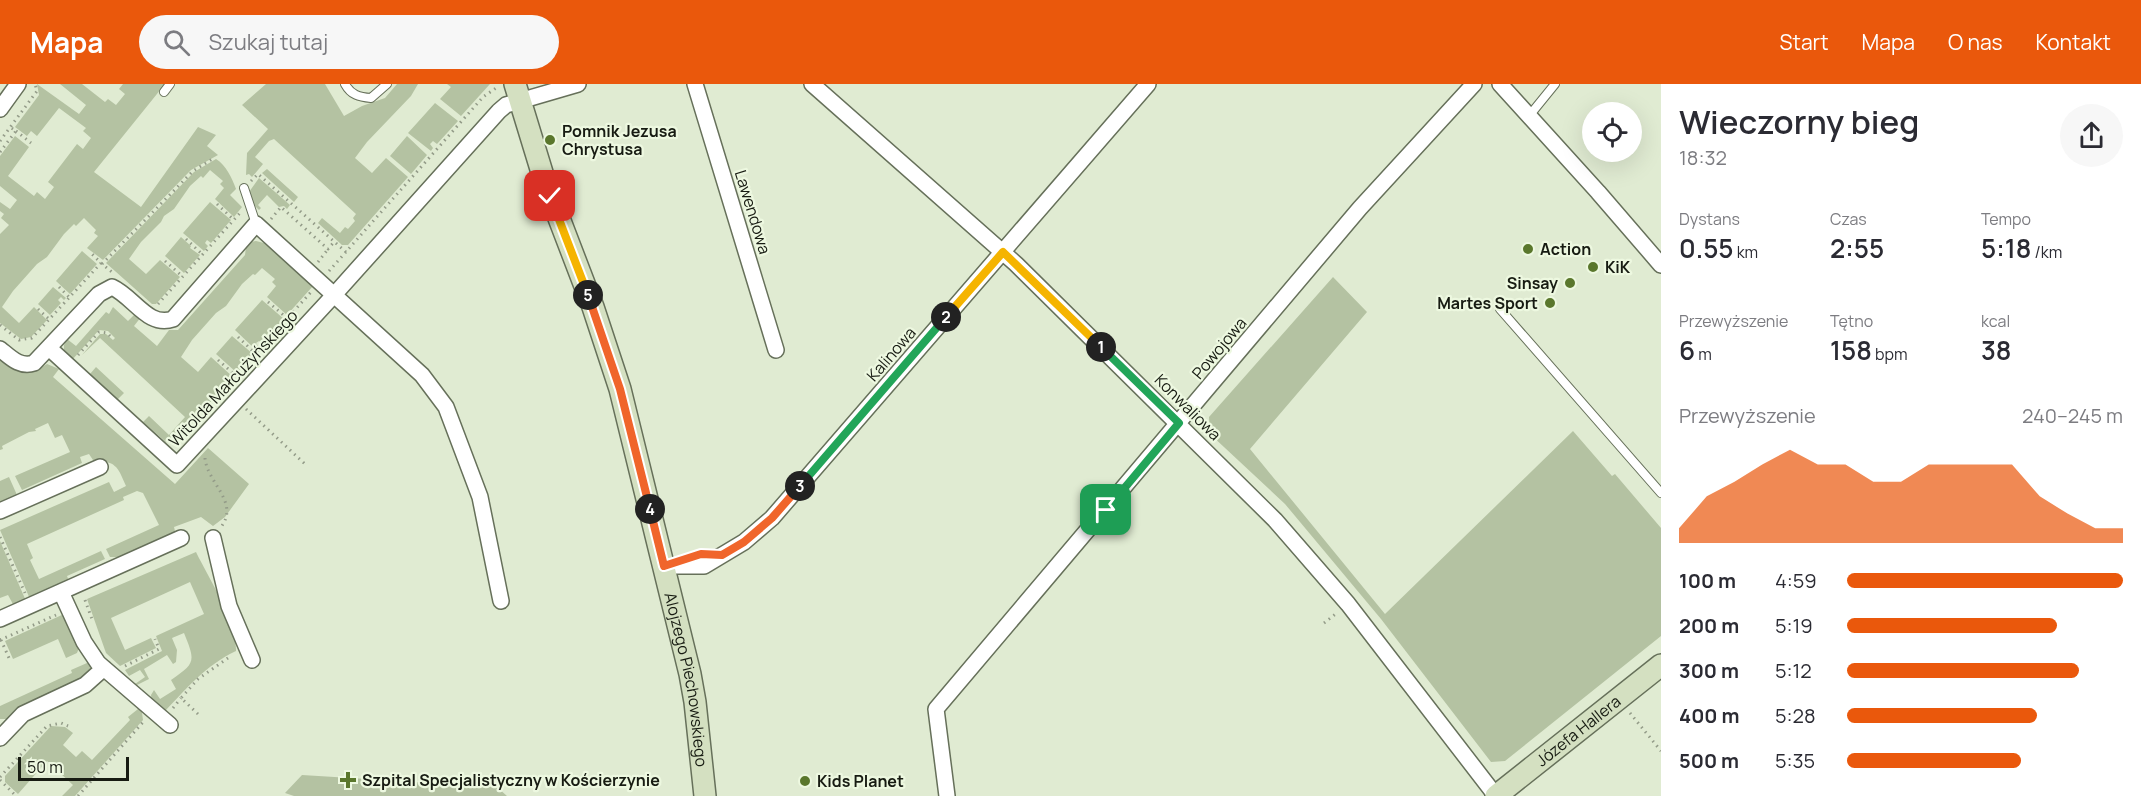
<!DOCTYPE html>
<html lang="pl">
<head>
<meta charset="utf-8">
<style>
	:root { --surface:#fff; --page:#f7f7f7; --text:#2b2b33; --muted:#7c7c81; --accent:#ea580c }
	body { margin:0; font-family:Manrope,sans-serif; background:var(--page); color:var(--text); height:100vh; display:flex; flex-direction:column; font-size:22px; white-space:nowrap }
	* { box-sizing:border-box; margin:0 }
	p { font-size:20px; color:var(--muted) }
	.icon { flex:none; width:33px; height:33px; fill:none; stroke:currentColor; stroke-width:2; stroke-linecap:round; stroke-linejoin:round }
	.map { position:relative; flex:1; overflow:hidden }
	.details { display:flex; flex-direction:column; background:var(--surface); width:480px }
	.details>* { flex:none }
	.buttons { position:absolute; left:1582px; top:18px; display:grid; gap:12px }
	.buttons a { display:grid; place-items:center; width:60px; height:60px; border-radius:50%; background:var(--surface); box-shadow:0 6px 24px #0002; font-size:30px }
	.scale { position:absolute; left:18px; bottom:15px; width:111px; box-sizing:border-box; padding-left:6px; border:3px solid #171b12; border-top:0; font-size:16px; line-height:21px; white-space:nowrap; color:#171b12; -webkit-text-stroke:4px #edf8e0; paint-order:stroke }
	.pin { position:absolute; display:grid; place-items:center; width:51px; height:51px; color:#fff; margin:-26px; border-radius:12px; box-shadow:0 3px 9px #0006 }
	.km { position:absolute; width:30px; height:30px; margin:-15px; border-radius:50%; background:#222; color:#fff; font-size:16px; line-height:30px; text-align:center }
	.round { display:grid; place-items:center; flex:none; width:63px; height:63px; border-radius:32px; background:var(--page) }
	.head { display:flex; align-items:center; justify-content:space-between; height:102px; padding:0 18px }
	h1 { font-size:33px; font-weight:600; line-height:45px }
	.figures { display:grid; grid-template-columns:repeat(3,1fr); gap:9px; height:102px; padding:6px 18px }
	.figures div { display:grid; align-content:center }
	.figures b { font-size:26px; font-weight:600 }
	.figures small { font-size:16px; font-weight:400 }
	.figures p { font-size:16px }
	.chart { height:168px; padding:12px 18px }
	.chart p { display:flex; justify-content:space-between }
	.chart svg { width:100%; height:108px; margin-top:6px; fill:var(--accent); opacity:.7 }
	ul { padding:0 18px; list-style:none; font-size:20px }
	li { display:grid; grid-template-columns:96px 72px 1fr; align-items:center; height:45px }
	li i { height:15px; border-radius:8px; background:var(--accent) }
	header { display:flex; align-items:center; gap:36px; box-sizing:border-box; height:84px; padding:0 30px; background:var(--accent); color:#fff }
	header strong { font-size:28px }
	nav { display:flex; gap:33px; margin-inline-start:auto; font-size:21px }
	.search { width:420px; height:54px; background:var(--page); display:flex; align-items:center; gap:15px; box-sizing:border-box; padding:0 21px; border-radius:33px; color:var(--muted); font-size:22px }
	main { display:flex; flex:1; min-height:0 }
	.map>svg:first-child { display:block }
</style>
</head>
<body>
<header>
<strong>Mapa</strong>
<div class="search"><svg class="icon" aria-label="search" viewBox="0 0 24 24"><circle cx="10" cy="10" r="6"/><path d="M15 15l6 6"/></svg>Szukaj tutaj</div>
<nav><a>Start</a><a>Mapa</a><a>O nas</a><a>Kontakt</a></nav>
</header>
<main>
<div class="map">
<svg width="1661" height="712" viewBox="0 0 1661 712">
	<rect width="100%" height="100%" fill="#e0ebd2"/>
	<!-- green -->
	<path fill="#b4c2a2" d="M 37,0 L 79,30 L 86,21 L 60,0 L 82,0 L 105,18 L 108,15 L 116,21 L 125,10 L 119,5 L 123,0 L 165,0 L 94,88 L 141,123 L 198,43 L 216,51 L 207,62 L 218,71 L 191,86 L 103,176 L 87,164 L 98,152 L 94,149 L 96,146 L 84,134 L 76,142 L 74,140 L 64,150 L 47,173 L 37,180 L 13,207 L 2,223 L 19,239 L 34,223 L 47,236 L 31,253 L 21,255 L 0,239 L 0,150 L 9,141 L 1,134 L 4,130 L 0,127 L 0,118 L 10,125 L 17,116 L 0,102 L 0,72 L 15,52 L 29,63 L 8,92 L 34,112 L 37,108 L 45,115 L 54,103 L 48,98 L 77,60 L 83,65 L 91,54 L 83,47 L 86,44 L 59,24 L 37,52 L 31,47 L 27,52 L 15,43 L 39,11 Z
		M 266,0 L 325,0 L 344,32 L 362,22 L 385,14 L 397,0 L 418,0 L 411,12 L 367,58 L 355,74 L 372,89 L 386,74 L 408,93 L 348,161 L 342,161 L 318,139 L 322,134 L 340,149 L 345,143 L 348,145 L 355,137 L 353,134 L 356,130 L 274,55 L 269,57 L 255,73 L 263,80 L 252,93 L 249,90 L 246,91 L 247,69 L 268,45 L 242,21 Z
		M 447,0 L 490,0 L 461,32 L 440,15 L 451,3 Z
		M 435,19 L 458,37 L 437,60 L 433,57 L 430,60 L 433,64 L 431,67 L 408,49 Z
		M 407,52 L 427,71 L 411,90 L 390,72 Z
		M 216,75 C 226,81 232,94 236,105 L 230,111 L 242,123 L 234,133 L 215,115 L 224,104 L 220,100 L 223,97 L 210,86 L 203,94 L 201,92 L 190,102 L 174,125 L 164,132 L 161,138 L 141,158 L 129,175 L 146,190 L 160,176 L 180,193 L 156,220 L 152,220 L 106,179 L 194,88 Z
		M 267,85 L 298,113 L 294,118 L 262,89 Z
		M 259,94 L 290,121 L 287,125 L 284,122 L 279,123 L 267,111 L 258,121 L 261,124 L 259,126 L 252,119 L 249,108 Z
		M 210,118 L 231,136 L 211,159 L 207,156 L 205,159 L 208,162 L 204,167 L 183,149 Z
		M 181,153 L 191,162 L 190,164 L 200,171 L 184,189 L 165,172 Z
		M 256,157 L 264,159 L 313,202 L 287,231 L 267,213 L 276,202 L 272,198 L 275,195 L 262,184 L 255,191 L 253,190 L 242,200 L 226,222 L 216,229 L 192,256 L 181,273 L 198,288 L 211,273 L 233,293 L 177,356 L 171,359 L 166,358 L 143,338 L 149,332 L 169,351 L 185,333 L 100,254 L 82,271 L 100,250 L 106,250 L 113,256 L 115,254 L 108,247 L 99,246 L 72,276 L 64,270 L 64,261 L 67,255 L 76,262 L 106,228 L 109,230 L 113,223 L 128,237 L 136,229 L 141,233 L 134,242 L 157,262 L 169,246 L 178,246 L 245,171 L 246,163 L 250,158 Z
		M 82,167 L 97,180 L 70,210 L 56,197 Z
		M 1333,193 L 1367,228 L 1250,365 L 1385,530 L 1573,347 L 1612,392 L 1615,390 L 1661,444 L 1661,552 L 1505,677 L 1491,678 L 1381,535 L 1285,420 L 1210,350 L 1209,333 Z
		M 53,203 L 66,214 L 64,216 L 61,213 L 58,216 L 61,219 L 50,231 L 38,220 Z
		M 262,216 L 284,235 L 262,259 L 259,257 L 256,259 L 259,263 L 256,266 L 235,246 Z
		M 232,252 L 253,270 L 237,289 L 216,270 Z
		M 0,274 C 22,290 22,295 47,280 L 59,285 L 53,293 L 175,400 L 208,364 L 249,400 L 225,433 L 213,442 L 201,433 L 174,443 L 176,451 L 122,473 L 110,473 L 106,465 L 159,441 L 143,409 L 137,407 L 123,413 L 124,416 L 27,460 L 33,474 L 30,476 L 39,495 L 101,467 L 105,475 L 67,492 L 69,497 L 30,515 L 0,446 L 109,398 L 114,408 L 126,402 C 117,381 116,378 93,376 L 89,370 L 80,373 L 82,379 L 22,406 L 15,392 L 70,368 L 62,351 L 55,354 L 48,339 L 35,345 L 36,347 L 29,348 L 2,362 L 3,365 L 0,366 Z
		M 96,283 L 124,309 L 117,316 L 90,290 Z
		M 9,393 L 17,411 L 0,418 L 0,397 Z
		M 0,457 L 26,517 L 14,522 L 8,511 L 0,514 Z
		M 196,468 C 209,495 237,538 236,567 C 205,582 189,602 166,626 C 159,624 151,619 151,611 L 154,606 L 160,615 L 176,605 L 171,596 C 195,579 196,578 184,549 L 172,554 L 177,566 L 176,578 L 173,580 L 167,571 L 144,585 L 149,595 L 137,601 L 135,600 L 145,593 L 140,586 L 129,592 L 125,586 L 162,567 L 156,552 L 204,530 L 190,498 L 111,534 L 125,566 L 151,554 L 156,564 L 120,582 L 106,569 L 87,515 Z
		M 64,530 L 79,564 L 77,569 L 66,574 L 58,555 L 13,575 L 5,557 Z
		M 87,579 L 90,579 L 90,585 L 82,596 L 10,635 L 0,635 L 0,622 L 72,589 L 71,586 Z
		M 138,625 L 144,626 L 142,629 L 143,636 L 75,712 L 62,712 L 73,701 L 47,677 L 18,710 L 5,698 L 5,692 L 51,642 L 65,643 L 73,649 L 63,661 L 76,673 L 82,667 L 92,676 L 130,636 L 128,633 Z
		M 302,691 L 497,703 L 507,712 L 294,712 L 285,709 Z"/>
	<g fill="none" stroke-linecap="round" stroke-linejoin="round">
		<defs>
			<path id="lane" d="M 345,0 C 351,11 359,13 371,14 L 387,0
				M 164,8 L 170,0
				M 1529,32 L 1555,0
				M 244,104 L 256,140
				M 1500,225 L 1661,409"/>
			<path id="street" d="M 695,0 L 776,266
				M 812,0 L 1016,180 L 1275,436 L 1348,520 L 1496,712
				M 1500,0 L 1598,108 L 1661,181
				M 0,25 L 18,0
				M 49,264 L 177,381 L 334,211 L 499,27 L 506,21 L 578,0
				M 0,265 C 10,273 20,284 34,279 L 99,210 L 112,203 C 134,213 148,244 173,235 L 256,140 L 422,291 L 446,323 L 480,413 L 501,517
				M 0,427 L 100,383
				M 213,454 L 229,522 L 252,576
				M 664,482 L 704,482 L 744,458 L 772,434 L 1148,0
				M 61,508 L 84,558 L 98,579 L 170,641
				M 0,535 L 181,454
				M 0,654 L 23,630 L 85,601 L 104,584
				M 947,712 L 936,625 L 1360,124 L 1474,0"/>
			<g id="secondary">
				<path id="s1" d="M 515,0 L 544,95 L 593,223 L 620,305 L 690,590 L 695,618 L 705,712"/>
				<path id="s2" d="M 1496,712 L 1661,581"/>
			</g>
		</defs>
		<!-- lane casing -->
		<use href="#lane" stroke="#66705a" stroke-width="10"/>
		<!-- street casing -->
		<use href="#street" stroke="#66705a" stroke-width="18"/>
		<!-- secondary casing -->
		<use href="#secondary" stroke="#66705a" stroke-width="24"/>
		<!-- path -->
		<path stroke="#939b88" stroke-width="3" stroke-dasharray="1.5 4.5" stroke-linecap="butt" d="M 16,47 L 31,59
			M 0,57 L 37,7 L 35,0
			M 0,68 L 16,47 L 10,43
			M 251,97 L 258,90 L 346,168
			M 217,120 L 234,136
			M 271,135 L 281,123 L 328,165 L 334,158
			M 186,155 L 203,171
			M 165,177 L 183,193
			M 318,178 L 328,165
			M 101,179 L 113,189
			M 102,180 L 193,87 L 214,74
			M 329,187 L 483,13 L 496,4
			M 59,203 L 69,213
			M 268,218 L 287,234
			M 158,220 L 240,129
			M 38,225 L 49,235
			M 0,241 L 19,256 L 32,254 L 101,179 L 90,168
			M 238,253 L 256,270
			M 78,271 L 99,248 L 107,249 L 112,254
			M 218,276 L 236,292
			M 246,325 L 306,381
			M 205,326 L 311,208
			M 205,374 C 207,399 240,418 221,443
			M 0,453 L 25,509
			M 85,516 L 93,538
			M 1324,539 L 1337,529
			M 0,556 L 56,531
			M 1,556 L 9,574
			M 125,582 L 159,565 L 155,555
			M 173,624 L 181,614
			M 1630,629 L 1661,667
			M 198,630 L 181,614 L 198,595 L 228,574
			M 0,693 L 47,642 L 61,639 L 68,642
			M 0,696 L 14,710
			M 78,712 L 144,637"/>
		<!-- lane -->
		<use href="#lane" stroke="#fff" stroke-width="8"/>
		<!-- street -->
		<use href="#street" stroke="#fff" stroke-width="15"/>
		<!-- secondary -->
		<use href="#secondary" stroke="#d4e0c1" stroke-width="21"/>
	</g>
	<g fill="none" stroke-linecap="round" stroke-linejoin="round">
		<defs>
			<path id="split-1" d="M 1101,263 L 1179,339 L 1106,426"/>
			<path id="split-2" d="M 946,233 L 1003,168 L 1101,263"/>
			<path id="split-3" d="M 800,402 L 946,233"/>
			<path id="split-4" d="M 650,425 L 664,482 L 701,470 L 722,471 L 744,458 L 772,434 L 800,402"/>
			<path id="split-5" d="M 588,211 L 620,305 L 650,425"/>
			<path id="split-6" d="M 550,112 L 588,211"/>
		</defs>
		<!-- split-1 casing -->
		<use href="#split-1" stroke="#fff" stroke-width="12"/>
		<!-- split-2 casing -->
		<use href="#split-2" stroke="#fff" stroke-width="12"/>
		<!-- split-3 casing -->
		<use href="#split-3" stroke="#fff" stroke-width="12"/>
		<!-- split-4 casing -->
		<use href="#split-4" stroke="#fff" stroke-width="12"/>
		<!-- split-5 casing -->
		<use href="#split-5" stroke="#fff" stroke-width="12"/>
		<!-- split-6 casing -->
		<use href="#split-6" stroke="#fff" stroke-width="12"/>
		<!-- split-1 -->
		<use href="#split-1" stroke="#22a559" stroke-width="8"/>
		<!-- split-2 -->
		<use href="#split-2" stroke="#f5b400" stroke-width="8"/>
		<!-- split-3 -->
		<use href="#split-3" stroke="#22a559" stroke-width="8"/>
		<!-- split-4 -->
		<use href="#split-4" stroke="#f0652b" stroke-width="8"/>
		<!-- split-5 -->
		<use href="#split-5" stroke="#f0652b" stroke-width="8"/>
		<!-- split-6 -->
		<use href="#split-6" stroke="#f5b400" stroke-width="8"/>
	</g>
	<!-- markers -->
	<g fill="#5a772c" stroke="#edf8e0" stroke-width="2">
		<circle cx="550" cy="56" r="6"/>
		<circle cx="1528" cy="165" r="6"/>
		<circle cx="1593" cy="183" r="6"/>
		<circle cx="1570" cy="199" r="6"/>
		<circle cx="1550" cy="219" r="6"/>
		<path d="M345 687h6v6h6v6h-6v6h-6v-6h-6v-6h6z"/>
		<circle cx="805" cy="697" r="6"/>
	</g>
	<g text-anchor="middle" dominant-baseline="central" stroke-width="4.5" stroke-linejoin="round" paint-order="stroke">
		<!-- poi labels -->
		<g font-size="16" font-weight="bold" fill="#171b12" stroke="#edf8e0" text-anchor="start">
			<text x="562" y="47">Pomnik Jezusa<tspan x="562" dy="18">Chrystusa</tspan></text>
			<text x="1540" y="165">Action</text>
			<text x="1605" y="183">KiK</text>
			<text x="1558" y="199" text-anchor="end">Sinsay</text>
			<text x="1538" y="219" text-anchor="end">Martes Sport</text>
			<text x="362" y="696">Szpital Specjalistyczny w Kościerzynie</text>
			<text x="817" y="697">Kids Planet</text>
		</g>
		<!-- street labels -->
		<g font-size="16" fill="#171b12" stroke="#edf8e0">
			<text transform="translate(753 128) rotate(73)">Lawendowa</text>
			<text transform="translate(1219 264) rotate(-50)">Powojowa</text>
			<text transform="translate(891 270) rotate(-49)">Kalinowa</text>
			<text transform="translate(233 294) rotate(-47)">Witolda Małcużyńskiego</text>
			<text transform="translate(1188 323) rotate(45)">Konwaliowa</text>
			<text stroke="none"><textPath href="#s1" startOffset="621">Alojzego Piechowskiego</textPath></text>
			<text stroke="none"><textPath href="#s2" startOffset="105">Józefa Hallera</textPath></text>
		</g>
	</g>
</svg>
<div class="buttons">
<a><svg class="icon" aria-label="locate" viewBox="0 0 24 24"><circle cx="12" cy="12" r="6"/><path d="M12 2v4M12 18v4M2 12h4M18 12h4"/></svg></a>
</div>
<div class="scale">50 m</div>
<div class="pin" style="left:1106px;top:426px;background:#1e9e55"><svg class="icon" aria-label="arrive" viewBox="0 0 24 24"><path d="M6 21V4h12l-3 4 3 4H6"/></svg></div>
<div class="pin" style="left:550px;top:112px;background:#d93025"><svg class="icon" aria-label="check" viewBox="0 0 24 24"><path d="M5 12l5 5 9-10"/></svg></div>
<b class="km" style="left:1101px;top:263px">1</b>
<b class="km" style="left:946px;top:233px">2</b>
<b class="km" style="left:800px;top:402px">3</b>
<b class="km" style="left:650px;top:425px">4</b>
<b class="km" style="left:588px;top:211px">5</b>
</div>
<section class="details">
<div class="head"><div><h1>Wieczorny bieg</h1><p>18:32</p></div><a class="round"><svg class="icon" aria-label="share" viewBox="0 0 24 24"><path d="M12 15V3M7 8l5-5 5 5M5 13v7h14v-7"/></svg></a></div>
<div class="figures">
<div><p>Dystans</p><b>0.55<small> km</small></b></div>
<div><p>Czas</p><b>2:55</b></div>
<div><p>Tempo</p><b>5:18<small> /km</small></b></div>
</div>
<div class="figures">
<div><p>Przewyższenie</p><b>6<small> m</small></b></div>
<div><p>Tętno</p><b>158<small> bpm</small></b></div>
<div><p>kcal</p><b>38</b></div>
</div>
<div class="chart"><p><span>Przewyższenie</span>240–245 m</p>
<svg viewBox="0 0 160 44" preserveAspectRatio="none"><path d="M0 44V38L10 25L20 19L30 12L40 6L50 12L60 12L70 19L80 19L90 12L100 12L110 12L120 12L130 25L140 32L150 38L160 38V44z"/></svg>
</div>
<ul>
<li><b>100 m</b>4:59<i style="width:100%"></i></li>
<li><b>200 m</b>5:19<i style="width:76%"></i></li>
<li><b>300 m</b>5:12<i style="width:84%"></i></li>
<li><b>400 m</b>5:28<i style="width:69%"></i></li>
<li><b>500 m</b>5:35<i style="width:63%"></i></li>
</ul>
</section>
</main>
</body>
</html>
